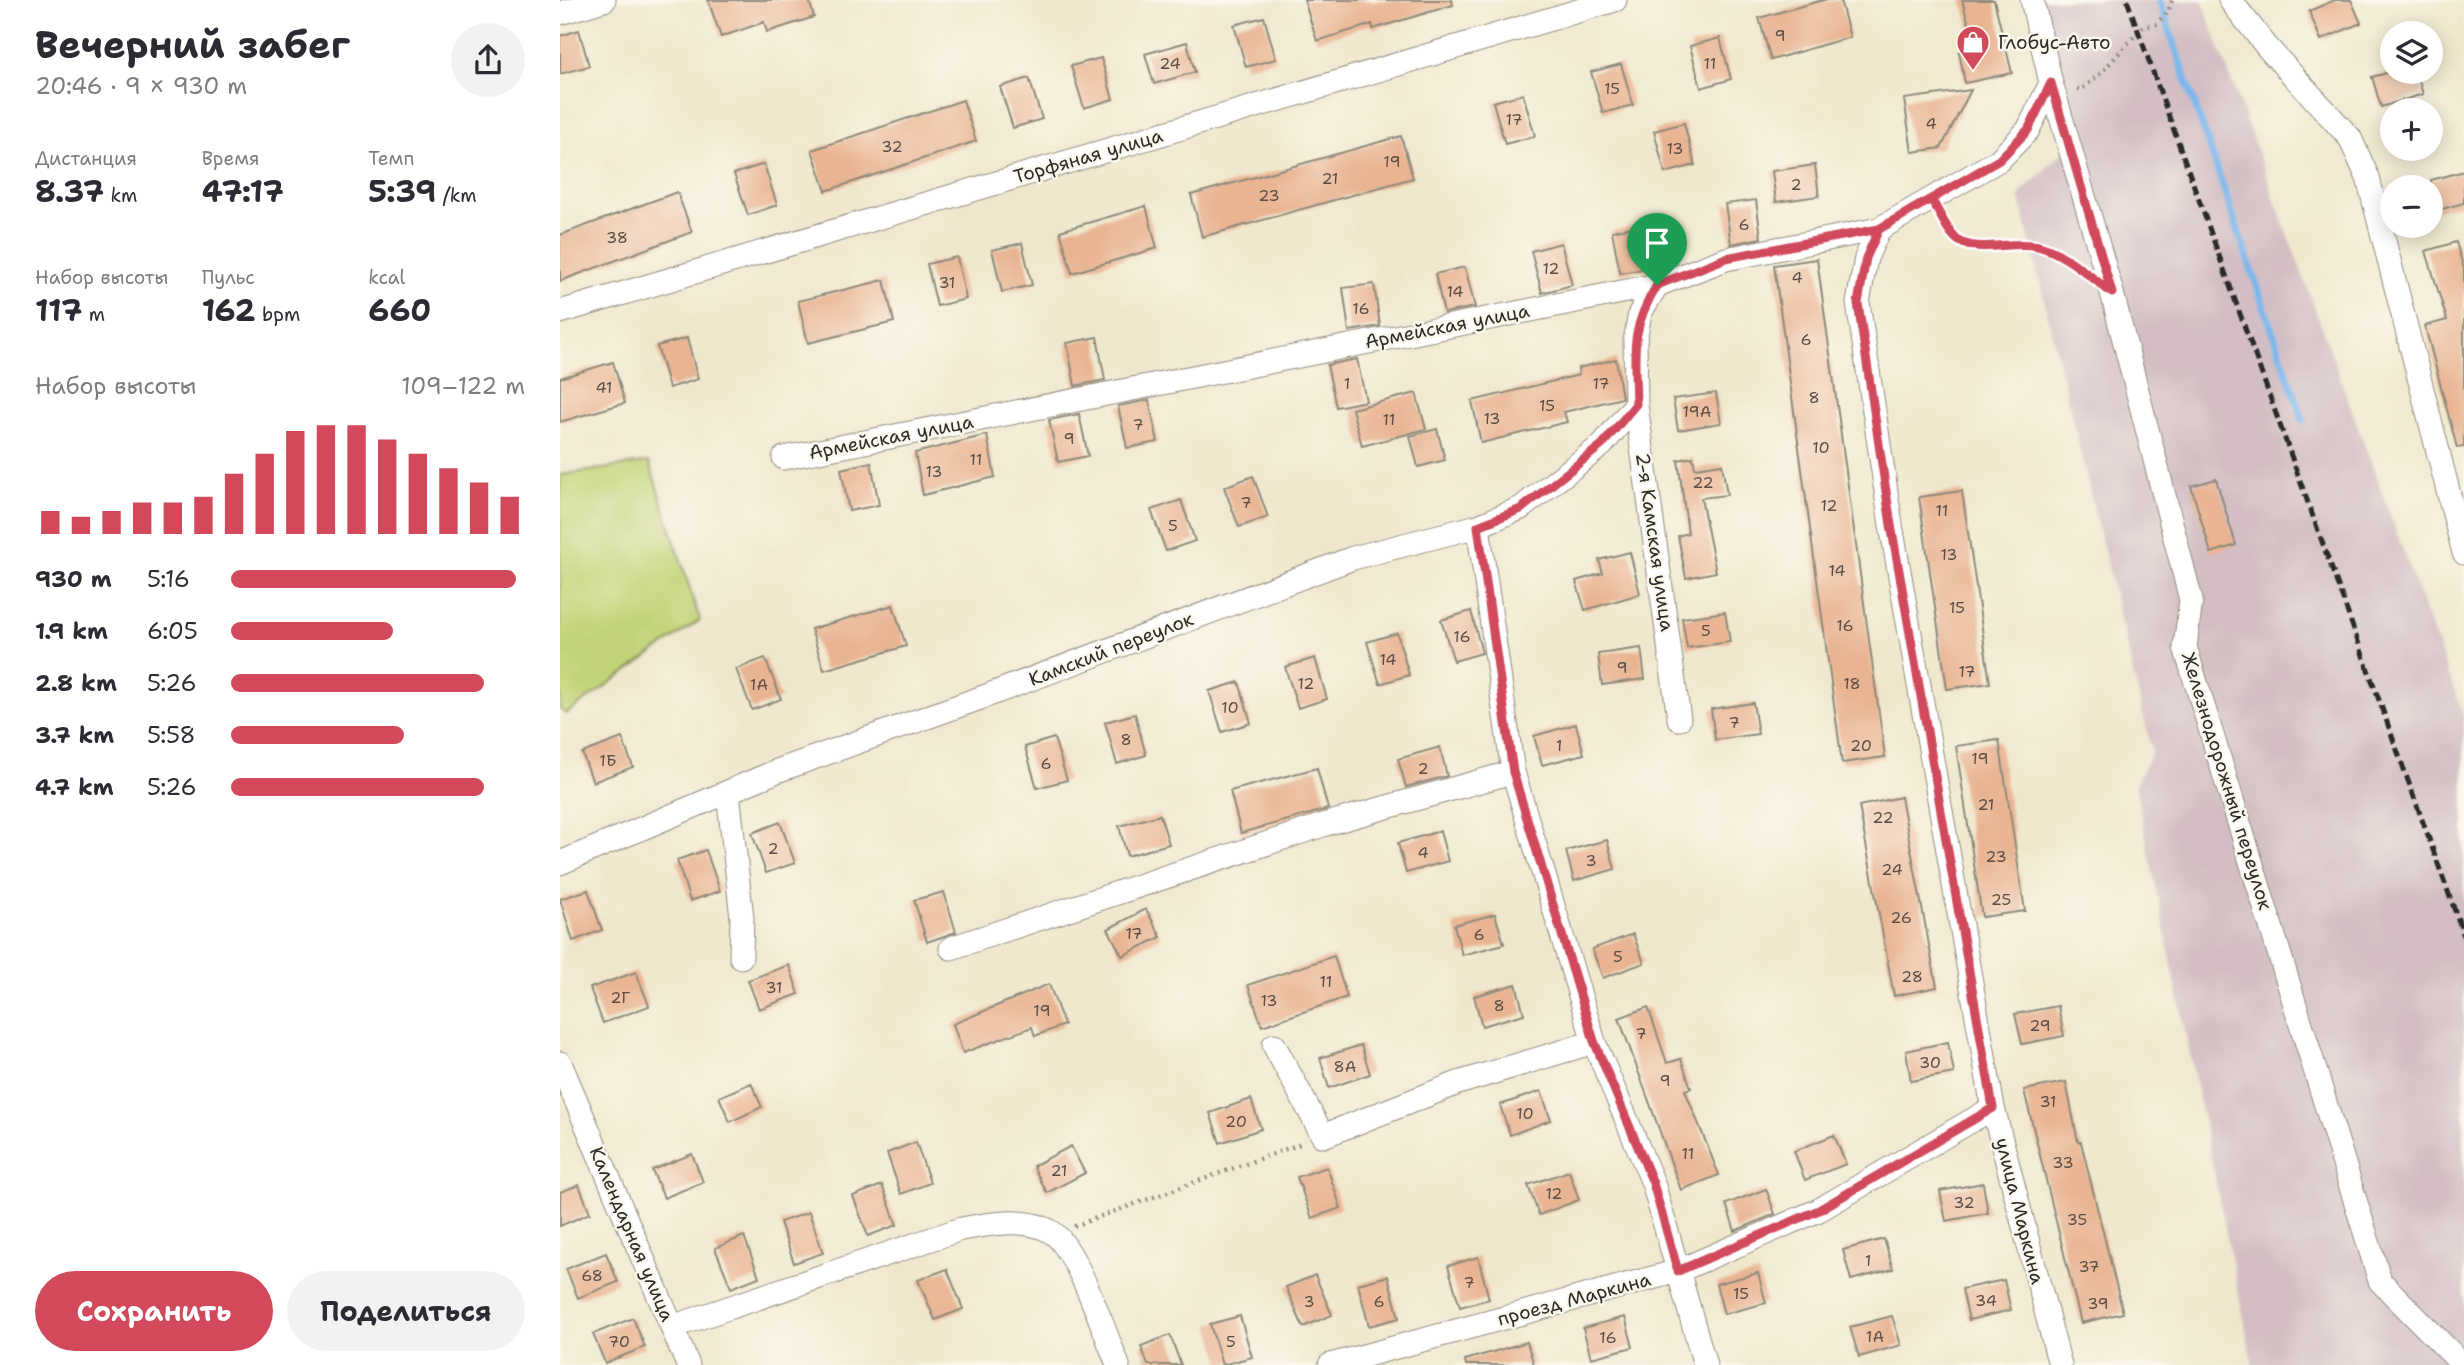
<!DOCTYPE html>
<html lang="ru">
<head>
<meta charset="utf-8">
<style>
	:root { --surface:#fff; --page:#f2f2f3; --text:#2b2b33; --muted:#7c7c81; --accent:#d1495b }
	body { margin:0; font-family:"Shantell Sans",sans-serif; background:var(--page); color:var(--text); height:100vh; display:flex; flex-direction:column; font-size:26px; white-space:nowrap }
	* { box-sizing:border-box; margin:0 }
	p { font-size:23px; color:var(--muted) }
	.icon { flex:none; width:38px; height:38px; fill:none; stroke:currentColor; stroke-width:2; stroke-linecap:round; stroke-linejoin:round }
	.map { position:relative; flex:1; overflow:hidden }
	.drawer { display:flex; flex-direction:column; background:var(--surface); width:560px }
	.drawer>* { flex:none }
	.controls { position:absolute; left:1820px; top:21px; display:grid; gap:14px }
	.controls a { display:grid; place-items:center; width:63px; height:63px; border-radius:50%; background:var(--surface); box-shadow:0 4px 18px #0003; font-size:35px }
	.pin { position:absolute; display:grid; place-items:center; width:60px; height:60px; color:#fff; margin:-72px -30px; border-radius:50% 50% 50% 0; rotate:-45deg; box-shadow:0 0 7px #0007 }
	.pin .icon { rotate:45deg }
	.round { display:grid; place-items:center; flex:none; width:74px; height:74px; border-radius:37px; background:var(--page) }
	.summary { display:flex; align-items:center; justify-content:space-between; height:119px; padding:0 35px }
	h1 { font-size:38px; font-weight:700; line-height:52px }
	.stats { display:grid; grid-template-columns:repeat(3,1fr); gap:10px; height:119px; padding:7px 35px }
	.stats div { display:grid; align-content:center }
	.stats b { font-size:30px; font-weight:700 }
	.stats small { font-size:19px; font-weight:400 }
	.stats p { font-size:19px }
	.chart { height:196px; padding:14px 35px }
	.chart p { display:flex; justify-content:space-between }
	.chart svg { width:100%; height:126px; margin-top:7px; stroke:var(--accent); stroke-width:6 }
	.cta { display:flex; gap:14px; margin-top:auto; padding:14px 35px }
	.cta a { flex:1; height:80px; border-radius:42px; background:var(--accent); color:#fff; font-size:28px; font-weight:700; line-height:80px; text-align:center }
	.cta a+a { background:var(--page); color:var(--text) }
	ul { padding:0 35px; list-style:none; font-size:23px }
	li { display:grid; grid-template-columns:112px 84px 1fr; align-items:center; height:52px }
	li i { height:18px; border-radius:9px; background:var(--accent) }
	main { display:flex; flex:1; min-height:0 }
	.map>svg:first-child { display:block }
</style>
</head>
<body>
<main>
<section class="drawer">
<div class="summary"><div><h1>Вечерний забег</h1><p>20:46 · 9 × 930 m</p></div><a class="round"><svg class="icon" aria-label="share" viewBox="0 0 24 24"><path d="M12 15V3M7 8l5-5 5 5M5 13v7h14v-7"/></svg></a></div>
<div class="stats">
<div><p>Дистанция</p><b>8.37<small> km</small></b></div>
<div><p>Время</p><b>47:17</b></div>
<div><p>Темп</p><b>5:39<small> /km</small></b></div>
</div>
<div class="stats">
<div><p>Набор высоты</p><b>117<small> m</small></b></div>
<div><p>Пульс</p><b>162<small> bpm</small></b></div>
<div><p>kcal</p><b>660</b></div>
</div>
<div class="chart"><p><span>Набор высоты</span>109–122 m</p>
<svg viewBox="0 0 160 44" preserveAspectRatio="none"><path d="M5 44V36M15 44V38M25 44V36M35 44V33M45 44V33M55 44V31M65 44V23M75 44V16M85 44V8M95 44V6M105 44V6M115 44V11M125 44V16M135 44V21M145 44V26M155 44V31"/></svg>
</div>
<ul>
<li><b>930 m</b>5:16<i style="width:97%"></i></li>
<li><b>1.9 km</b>6:05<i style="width:55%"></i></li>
<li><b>2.8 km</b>5:26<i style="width:86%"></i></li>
<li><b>3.7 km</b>5:58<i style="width:59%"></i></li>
<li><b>4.7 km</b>5:26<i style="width:86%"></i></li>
</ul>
<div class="cta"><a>Сохранить</a><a>Поделиться</a></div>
</section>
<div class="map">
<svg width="1904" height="1365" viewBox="0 0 1904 1365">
	<rect width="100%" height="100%" fill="#fbf7ec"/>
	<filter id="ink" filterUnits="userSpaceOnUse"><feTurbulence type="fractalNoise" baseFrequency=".0143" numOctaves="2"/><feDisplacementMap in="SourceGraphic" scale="14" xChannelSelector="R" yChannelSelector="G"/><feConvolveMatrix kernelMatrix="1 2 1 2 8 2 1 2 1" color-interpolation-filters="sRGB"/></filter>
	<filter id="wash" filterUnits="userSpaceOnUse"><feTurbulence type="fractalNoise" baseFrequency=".00686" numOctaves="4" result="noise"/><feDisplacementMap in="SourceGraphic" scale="28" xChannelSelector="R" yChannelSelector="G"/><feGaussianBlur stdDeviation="1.57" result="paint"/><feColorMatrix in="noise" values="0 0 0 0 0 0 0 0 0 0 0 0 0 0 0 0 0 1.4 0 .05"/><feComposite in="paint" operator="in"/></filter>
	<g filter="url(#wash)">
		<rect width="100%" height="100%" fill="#f0e8ce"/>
		<!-- industrial -->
		<path fill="#d2bec3" d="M 1481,0 L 1642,0 L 1904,717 L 1904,1365 L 1693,1365 L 1575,784 L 1592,752 L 1459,195 L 1517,138 Z"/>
		<!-- green -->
		<path fill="#c2d477" stroke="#768051" stroke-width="2" d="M 89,462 L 140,620 L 6,714 L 0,709 L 0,475 Z"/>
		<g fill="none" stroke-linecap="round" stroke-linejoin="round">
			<!-- stream -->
			<path stroke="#79b7ec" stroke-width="7" d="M 1599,0 L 1743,420"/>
		</g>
		<g id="blocks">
			<!-- building -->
			<path fill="#e9b492" d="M 148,0 L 249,0 L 254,17 L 207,32 L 204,22 L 161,37 Z
				M 744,0 L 892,0 L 893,5 L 813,29 L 812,24 L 757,41 Z
				M 1263,0 L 1280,0 L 1290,37 L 1211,60 L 1199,18 Z
				M 1402,0 L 1434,0 L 1452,73 L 1405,83 L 1399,52 L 1416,49 Z
				M 1775,0 L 1791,0 L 1801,23 L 1761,40 L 1749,11 Z
				M 704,17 L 716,59 L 686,67 L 674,25 Z
				M 19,30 L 29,66 L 0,74 L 0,36 Z
				M 1160,38 L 1171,79 L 1141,88 L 1130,46 Z
				M 627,42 L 635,72 L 594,84 L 585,54 Z
				M 541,58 L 553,99 L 524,108 L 511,66 Z
				M 1061,64 L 1073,105 L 1043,113 L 1031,72 Z
				M 1830,72 L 1856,72 L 1863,94 L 1821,107 L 1812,77 Z
				M 469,78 L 482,119 L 453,128 L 440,87 Z
				M 1411,90 L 1381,148 L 1352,152 L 1344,99 Z
				M 963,94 L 975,136 L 945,144 L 933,102 Z
				M 403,100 L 416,141 L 266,191 L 252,150 Z
				M 1124,123 L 1135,165 L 1105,173 L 1094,131 Z
				M 841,136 L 853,178 L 642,237 L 631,195 Z
				M 204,164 L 217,205 L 188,215 L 174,174 Z
				M 1255,165 L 1259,196 L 1216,202 L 1212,171 Z
				M 1904,171 L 1904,203 L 1871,212 L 1871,180 Z
				M 117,192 L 132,232 L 0,281 L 0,235 Z
				M 1196,200 L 1201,238 L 1171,244 L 1165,204 Z
				M 586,206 L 597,248 L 512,273 L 500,231 Z
				M 1082,225 L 1090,268 L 1060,273 L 1052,231 Z
				M 1896,242 L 1904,269 L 1904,447 L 1897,448 L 1865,326 L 1887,320 L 1866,251 Z
				M 462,243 L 472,285 L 442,292 L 432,250 Z
				M 1001,243 L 1012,285 L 982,293 L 971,251 Z
				M 397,257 L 406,299 L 377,306 L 367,264 Z
				M 1257,259 L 1325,757 L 1282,763 L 1214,265 Z
				M 905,267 L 915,307 L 884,313 L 875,274 Z
				M 324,280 L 334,322 L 248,343 L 238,301 Z
				M 814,284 L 820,326 L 789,331 L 783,288 Z
				M 537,337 L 545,380 L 515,386 L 507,343 Z
				M 127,338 L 138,379 L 109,388 L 97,346 Z
				M 797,359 L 806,401 L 776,407 L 767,365 Z
				M 1056,359 L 1062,398 L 1004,412 L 1007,422 L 921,443 L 912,401 L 1019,375 L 1018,368 Z
				M 53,362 L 65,403 L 0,422 L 0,378 Z
				M 856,393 L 866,429 L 802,446 L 792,409 Z
				M 1156,393 L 1161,423 L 1118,430 L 1113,399 Z
				M 589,400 L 598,442 L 567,448 L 558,406 Z
				M 519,414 L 528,456 L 498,462 L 489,420 Z
				M 877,429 L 885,460 L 858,467 L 850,436 Z
				M 427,435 L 435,477 L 363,495 L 355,453 Z
				M 1133,457 L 1135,468 L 1162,464 L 1167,495 L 1141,498 L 1156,572 L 1126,578 L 1118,536 L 1128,533 L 1118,460 Z
				M 311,462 L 319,505 L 289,511 L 281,469 Z
				M 693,476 L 708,517 L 679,527 L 664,487 Z
				M 1656,479 L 1676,545 L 1651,553 L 1631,486 Z
				M 1402,491 L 1430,683 L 1387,689 L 1359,497 Z
				M 621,500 L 635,541 L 606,551 L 591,510 Z
				M 1070,552 L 1080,594 L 1025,610 L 1016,581 L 1043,573 L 1039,560 Z
				M 333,605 L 346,646 L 264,670 L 251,629 Z
				M 911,611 L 922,653 L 894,661 L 881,620 Z
				M 1165,612 L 1170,642 L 1127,648 L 1122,618 Z
				M 837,633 L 849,675 L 820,684 L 807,642 Z
				M 1081,648 L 1085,679 L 1042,685 L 1038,654 Z
				M 205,658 L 221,699 L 192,710 L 176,669 Z
				M 755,658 L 767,699 L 738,708 L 725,667 Z
				M 679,682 L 691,723 L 662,732 L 649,691 Z
				M 1193,703 L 1198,734 L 1155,740 L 1151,709 Z
				M 575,714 L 586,755 L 557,764 L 545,722 Z
				M 1016,724 L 1024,754 L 982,765 L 974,736 Z
				M 62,738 L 73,767 L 33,782 L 22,753 Z
				M 494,738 L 507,780 L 477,788 L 465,747 Z
				M 1439,740 L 1465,911 L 1422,917 L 1396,746 Z
				M 880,747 L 887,776 L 846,787 L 838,759 Z
				M 757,768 L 768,809 L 681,833 L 670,791 Z
				M 1341,797 L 1377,987 L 1334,996 L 1299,806 Z
				M 600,815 L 609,844 L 567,856 L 559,826 Z
				M 220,822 L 235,863 L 206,873 L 192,833 Z
				M 880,831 L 888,861 L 846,873 L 838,843 Z
				M 1047,840 L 1055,869 L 1014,881 L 1006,851 Z
				M 146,850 L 160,891 L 130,901 L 117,860 Z
				M 28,890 L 42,930 L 13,941 L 0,899 Z
				M 384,892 L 396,932 L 367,942 L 354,900 Z
				M 586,909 L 601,937 L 562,956 L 548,929 Z
				M 935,914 L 944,944 L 902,955 L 894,925 Z
				M 1073,934 L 1084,963 L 1043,978 L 1032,949 Z
				M 774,956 L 787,997 L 702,1026 L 688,985 Z
				M 229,965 L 239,994 L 199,1009 L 188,980 Z
				M 76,972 L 89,1006 L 43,1023 L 30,988 Z
				M 489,984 L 504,1025 L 475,1036 L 472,1027 L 403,1053 L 393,1024 Z
				M 956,984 L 964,1014 L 922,1026 L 914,996 Z
				M 1498,1006 L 1504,1036 L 1462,1044 L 1455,1014 Z
				M 1088,1007 L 1107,1063 L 1121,1059 L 1131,1088 L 1125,1090 L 1159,1175 L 1121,1190 L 1059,1018 Z
				M 1388,1042 L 1394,1073 L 1351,1081 L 1346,1051 Z
				M 801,1045 L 810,1074 L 769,1088 L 760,1058 Z
				M 1506,1082 L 1518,1142 L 1521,1142 L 1563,1313 L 1521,1323 L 1464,1090 Z
				M 191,1083 L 202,1107 L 170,1122 L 159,1097 Z
				M 981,1091 L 991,1120 L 950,1135 L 940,1105 Z
				M 691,1099 L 701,1129 L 660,1143 L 650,1113 Z
				M 1274,1135 L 1286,1164 L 1245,1180 L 1234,1151 Z
				M 356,1142 L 370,1183 L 341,1194 L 327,1153 Z
				M 511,1146 L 525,1173 L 487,1193 L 473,1166 Z
				M 132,1154 L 143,1182 L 104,1198 L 92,1170 Z
				M 767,1167 L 781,1208 L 752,1218 L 737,1177 Z
				M 1009,1171 L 1019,1200 L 979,1215 L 968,1185 Z
				M 1423,1183 L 1428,1213 L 1386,1221 L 1380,1191 Z
				M 19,1185 L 30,1213 L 0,1226 L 0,1192 Z
				M 322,1185 L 337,1225 L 308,1236 L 293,1196 Z
				M 1206,1189 L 1215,1214 L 1175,1231 L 1166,1204 Z
				M 249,1212 L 263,1253 L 234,1263 L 220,1222 Z
				M 184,1236 L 199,1277 L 171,1288 L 155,1248 Z
				M 1324,1239 L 1333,1269 L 1291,1280 L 1283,1250 Z
				M 46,1253 L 58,1282 L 18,1298 L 6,1269 Z
				M 918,1257 L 929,1299 L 900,1307 L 888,1266 Z
				M 387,1269 L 403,1309 L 375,1320 L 358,1280 Z
				M 1198,1273 L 1206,1303 L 1164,1314 L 1156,1284 Z
				M 755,1275 L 772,1315 L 743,1327 L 726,1287 Z
				M 828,1276 L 839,1318 L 809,1326 L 798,1284 Z
				M 1444,1280 L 1451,1310 L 1409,1320 L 1402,1289 Z
				M 680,1316 L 692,1357 L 662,1365 L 650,1324 Z
				M 1332,1316 L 1341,1345 L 1299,1357 L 1290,1327 Z
				M 1065,1317 L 1073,1347 L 1031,1358 L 1023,1328 Z
				M 73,1318 L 85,1347 L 45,1363 L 33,1334 Z
				M 610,1335 L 621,1365 L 588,1365 L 581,1346 Z
				M 967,1342 L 974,1365 L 906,1365 L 905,1360 Z"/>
		</g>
	</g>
	<g filter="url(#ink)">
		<use href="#blocks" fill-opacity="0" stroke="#8e8a7c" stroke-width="2"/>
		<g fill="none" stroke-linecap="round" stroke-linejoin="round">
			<defs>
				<path id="minor" d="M 1472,0 L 1491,83 L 1552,293 L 1631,600 L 1625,647 L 1820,1281 L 1903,1365
					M 1670,0 L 1707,47 L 1790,138 L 1808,178 L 1904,553
					M 0,13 L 44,0
					M 1319,229 L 1306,258 L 1298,303 L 1331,525 L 1433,1108 L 1500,1365
					M 1097,285 L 1080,313 L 1075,341 L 1076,404 L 1119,719
					M 0,312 L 1055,0
					M 224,458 L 1097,285 L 1166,259 L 1319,229 L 1439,160 L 1468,130 L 1491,83
					M 918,526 L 953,772 L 1034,1042 L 1093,1183 L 1145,1365
					M 168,792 L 182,918 L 181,957
					M 0,863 L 217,771 L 426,696 L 793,558 L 918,526 L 961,508 L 1042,445 L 1076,404
					M 391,948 L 766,824 L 953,772
					M 714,1045 L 763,1136 L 898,1083 L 1034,1042
					M 0,1063 L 128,1365
					M 112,1327 L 401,1229 C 429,1224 467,1216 493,1233 C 517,1250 546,1336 558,1365
					M 770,1365 L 1118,1271 L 1259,1210 L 1433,1108"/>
			</defs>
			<!-- minor casing -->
			<use href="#minor" stroke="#8e8a7c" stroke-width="25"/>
			<!-- path -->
			<path stroke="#8e8a7c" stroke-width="4.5" stroke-dasharray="2 5" stroke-linecap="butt" d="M 1517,89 L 1521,90 L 1541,73 L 1583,27 L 1596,24 L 1608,12 L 1612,0
				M 1383,217 L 1397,239 L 1413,248 L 1444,243 L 1478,246 L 1520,270
				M 514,1226 L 743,1143"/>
			<!-- minor -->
			<use href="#minor" stroke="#fff" stroke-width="23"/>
			<!-- rail -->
			<path stroke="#2b2b2b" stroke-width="5" stroke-dasharray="10 5" stroke-linecap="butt" d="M 1567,0 L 1904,936"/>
		</g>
	</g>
	<g fill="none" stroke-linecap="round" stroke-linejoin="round" filter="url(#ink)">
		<defs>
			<path id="route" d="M 1097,285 C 1069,331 1075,353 1076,404 L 1042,445 L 961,509 L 918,526 L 953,772 L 1034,1041 L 1093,1183 L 1118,1271 L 1259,1210 L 1433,1108 L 1331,525 L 1298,303 L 1306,258 L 1319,229 L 1371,199 C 1379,211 1387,232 1398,240 C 1415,254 1453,240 1478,246 C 1506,253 1529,276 1552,293 L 1491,83 L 1468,130 L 1439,160 L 1319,229 L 1166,258 L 1097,285"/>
		</defs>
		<!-- route casing -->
		<use href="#route" stroke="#fff" stroke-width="14"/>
		<!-- route -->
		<use href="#route" stroke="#d1495b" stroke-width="9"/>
	</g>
	<!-- icons -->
	<defs>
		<symbol id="shop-pin" viewBox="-11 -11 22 30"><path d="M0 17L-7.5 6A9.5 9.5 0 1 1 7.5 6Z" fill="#d1495b" stroke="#fbf7ec"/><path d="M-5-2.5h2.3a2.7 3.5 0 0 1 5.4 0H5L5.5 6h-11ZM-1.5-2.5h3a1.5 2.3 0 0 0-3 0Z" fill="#fff"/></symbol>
	</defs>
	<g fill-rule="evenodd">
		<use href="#shop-pin" x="1394" y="23" width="38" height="52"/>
	</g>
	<g text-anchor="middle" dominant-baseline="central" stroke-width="5" stroke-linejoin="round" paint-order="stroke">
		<!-- number labels -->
		<g font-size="16" fill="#5a4d45">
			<text x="1220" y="35">9</text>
			<text x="610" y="63">24</text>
			<text x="1150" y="63">11</text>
			<text x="1052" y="88">15</text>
			<text x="954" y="119">17</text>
			<text x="1371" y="123">4</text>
			<text x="332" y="146">32</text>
			<text x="1115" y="148">13</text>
			<text x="832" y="161">19</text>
			<text x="770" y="178">21</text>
			<text x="1236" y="184">2</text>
			<text x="709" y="195">23</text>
			<text x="1184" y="224">6</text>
			<text x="57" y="237">38</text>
			<text x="991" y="268">12</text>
			<text x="1237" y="277">4</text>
			<text x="387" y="282">31</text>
			<text x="895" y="291">14</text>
			<text x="801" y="308">16</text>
			<text x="1246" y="339">6</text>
			<text x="787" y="383">1</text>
			<text x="1041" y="383">17</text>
			<text x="44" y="387">41</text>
			<text x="1254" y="397">8</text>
			<text x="987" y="405">15</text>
			<text x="1137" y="411">19А</text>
			<text x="932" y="418">13</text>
			<text x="829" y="419">11</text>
			<text x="578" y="424">7</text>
			<text x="509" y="438">9</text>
			<text x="1261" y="447">10</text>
			<text x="416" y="459">11</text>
			<text x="374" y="471">13</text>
			<text x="1143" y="482">22</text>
			<text x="686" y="502">7</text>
			<text x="1269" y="505">12</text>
			<text x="1382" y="510">11</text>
			<text x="613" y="525">5</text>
			<text x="1389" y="554">13</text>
			<text x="1277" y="570">14</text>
			<text x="1397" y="607">15</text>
			<text x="1285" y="625">16</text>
			<text x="1146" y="630">5</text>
			<text x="902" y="636">16</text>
			<text x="828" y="659">14</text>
			<text x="1062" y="667">9</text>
			<text x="1407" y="671">17</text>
			<text x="746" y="683">12</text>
			<text x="1292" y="683">18</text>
			<text x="199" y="684">1А</text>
			<text x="670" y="707">10</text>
			<text x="1174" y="722">7</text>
			<text x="566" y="739">8</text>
			<text x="999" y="745">1</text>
			<text x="1301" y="745">20</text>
			<text x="1420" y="758">19</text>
			<text x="48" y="760">1Б</text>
			<text x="486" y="763">6</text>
			<text x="863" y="768">2</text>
			<text x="1426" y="804">21</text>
			<text x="1323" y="817">22</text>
			<text x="213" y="848">2</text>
			<text x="863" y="852">4</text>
			<text x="1436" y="856">23</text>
			<text x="1031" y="860">3</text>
			<text x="1332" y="869">24</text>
			<text x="1441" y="899">25</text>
			<text x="1341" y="917">26</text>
			<text x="574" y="933">17</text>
			<text x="919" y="934">6</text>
			<text x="1058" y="956">5</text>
			<text x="1352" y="976">28</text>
			<text x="766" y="981">11</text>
			<text x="214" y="987">31</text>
			<text x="60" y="997">2Г</text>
			<text x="709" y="1000">13</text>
			<text x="939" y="1005">8</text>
			<text x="482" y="1010">19</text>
			<text x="1480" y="1025">29</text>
			<text x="1081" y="1033">7</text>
			<text x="1370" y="1062">30</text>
			<text x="785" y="1066">8А</text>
			<text x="1105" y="1080">9</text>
			<text x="1488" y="1101">31</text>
			<text x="965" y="1113">10</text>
			<text x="676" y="1121">20</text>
			<text x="1128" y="1153">11</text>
			<text x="1503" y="1162">33</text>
			<text x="499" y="1170">21</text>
			<text x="994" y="1193">12</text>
			<text x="1404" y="1202">32</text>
			<text x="1517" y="1219">35</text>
			<text x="1308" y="1260">1</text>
			<text x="1529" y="1266">37</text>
			<text x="32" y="1275">68</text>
			<text x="909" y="1282">7</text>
			<text x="1181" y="1293">15</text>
			<text x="1426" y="1300">34</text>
			<text x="749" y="1301">3</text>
			<text x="819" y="1301">6</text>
			<text x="1538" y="1303">39</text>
			<text x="1315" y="1336">1А</text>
			<text x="1048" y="1337">16</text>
			<text x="59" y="1341">70</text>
			<text x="671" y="1341">5</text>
		</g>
		<!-- poi labels -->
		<g font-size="19" fill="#2b2b2b" stroke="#fbf7ec" text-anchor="start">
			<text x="1438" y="42">Глобус-Авто</text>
		</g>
		<!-- street labels -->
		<g font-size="19" fill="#2b2b2b" stroke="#fbf7ec">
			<text transform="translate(528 156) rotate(-16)">Торфяная улица</text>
			<text transform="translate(887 326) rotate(-11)">Армейская улица</text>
			<text transform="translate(331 437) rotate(-11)">Армейская улица</text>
			<text transform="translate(1095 542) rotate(82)">2-я Камская улица</text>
			<text transform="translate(551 649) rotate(-21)">Камский переулок</text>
			<text transform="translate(1667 781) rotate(73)">Железнодорожный переулок</text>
			<text transform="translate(1460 1211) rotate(76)">улица Маркина</text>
			<text transform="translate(72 1234) rotate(67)">Календарная улица</text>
			<text transform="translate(1014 1299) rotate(-15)">проезд Маркина</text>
		</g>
	</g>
</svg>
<div class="controls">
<a><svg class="icon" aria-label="layers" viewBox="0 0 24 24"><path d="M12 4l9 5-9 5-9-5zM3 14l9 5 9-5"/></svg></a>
<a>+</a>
<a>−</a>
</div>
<div class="pin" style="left:1097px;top:285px;background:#1e9e55"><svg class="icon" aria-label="arrive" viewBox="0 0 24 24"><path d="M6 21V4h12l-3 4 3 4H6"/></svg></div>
</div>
</main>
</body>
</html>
